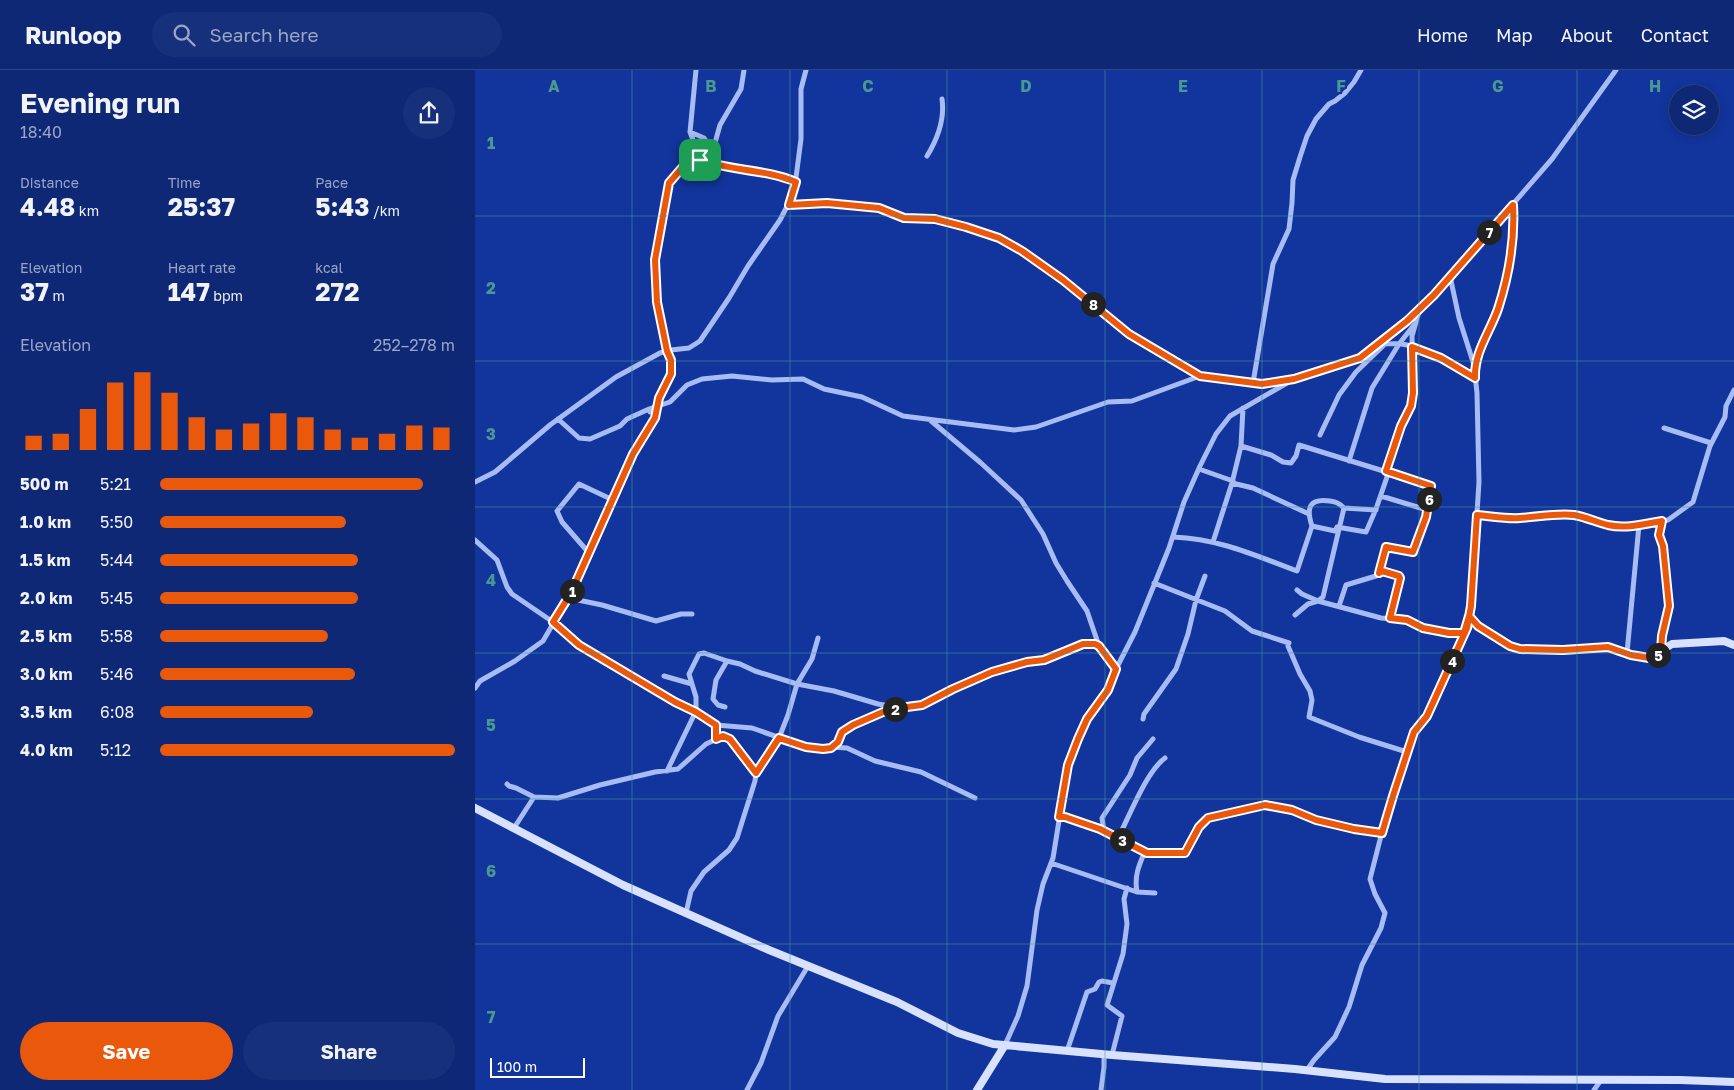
<!DOCTYPE html>
<html lang="en">
<head>
<meta charset="utf-8">
<style>
	:root { --surface:#0e2876; --page:#17307b; --text:#f1f3f6; --muted:#9ba6c5; --line:#2e4488; --accent:#ea580c }
	body { margin:0; font-family:"Golos Text",sans-serif; background:var(--page); color:var(--text); height:100vh; display:flex; flex-direction:column; font-size:19px; white-space:nowrap }
	* { box-sizing:border-box; margin:0 }
	p { font-size:16px; color:var(--muted) }
	.icon { flex:none; width:28px; height:28px; fill:none; stroke:currentColor; stroke-width:2; stroke-linecap:round; stroke-linejoin:round }
	.map { position:relative; flex:1; overflow:hidden }
	.panel { display:flex; flex-direction:column; background:var(--surface); width:475px }
	.panel>* { flex:none }
	.buttons { position:absolute; left:1194px; top:15px; display:grid; gap:10px }
	.buttons a { display:grid; place-items:center; width:50px; height:50px; border-radius:50%; background:var(--surface); box-shadow:0 2px 12px #0003,0 0 0 1px var(--line); font-size:25px }
	.scale { position:absolute; left:15px; bottom:12px; width:95px; box-sizing:border-box; padding-left:5px; border:2px solid #fff; border-top:0; font-size:14px; line-height:18px; white-space:nowrap; color:#fff; -webkit-text-stroke:4px #12359d; paint-order:stroke }
	.pin { position:absolute; display:grid; place-items:center; width:42px; height:42px; color:#fff; margin:-21px; border-radius:10px; box-shadow:0 2px 8px #0006 }
	.km { position:absolute; width:25px; height:25px; margin:-12px; border-radius:50%; background:#222; color:#fff; font-size:14px; line-height:25px; text-align:center }
	.round { display:grid; place-items:center; flex:none; width:52px; height:52px; border-radius:26px; background:var(--page) }
	.overview { display:flex; align-items:center; justify-content:space-between; height:85px; padding:0 20px }
	h1 { font-size:28px; font-weight:700; line-height:38px }
	.figures { display:grid; grid-template-columns:repeat(3,1fr); gap:8px; height:85px; padding:5px 20px }
	.figures div { display:grid; align-content:center }
	.figures b { font-size:25px; font-weight:700 }
	.figures small { font-size:14px; font-weight:400 }
	.figures p { font-size:14px }
	.chart { height:140px; padding:10px 20px }
	.chart p { display:flex; justify-content:space-between }
	.chart svg { width:100%; height:90px; margin-top:5px; stroke:var(--accent); stroke-width:6 }
	.button { display:flex; gap:10px; margin-top:auto; padding:10px 20px }
	.button a { flex:1; height:58px; border-radius:30px; background:var(--accent); color:#fff; font-size:20px; font-weight:700; line-height:58px; text-align:center }
	.button a+a { background:var(--page); color:var(--text) }
	ul { padding:0 20px; list-style:none; font-size:16px }
	li { display:grid; grid-template-columns:80px 60px 1fr; align-items:center; height:38px }
	li i { height:12px; border-radius:6px; background:var(--accent) }
	header { display:flex; align-items:center; gap:30px; box-sizing:border-box; height:70px; padding:0 25px; background:var(--surface); border-bottom:1px solid var(--line) }
	header strong { font-size:24px }
	nav { display:flex; gap:28px; margin-inline-start:auto; font-size:18px }
	.search { width:350px; height:45px; background:var(--page); display:flex; align-items:center; gap:12px; box-sizing:border-box; padding:0 18px; border-radius:28px; color:var(--muted); font-size:19px }
	main { display:flex; flex:1; min-height:0 }
	.map>svg:first-child { display:block }
</style>
</head>
<body>
<header>
<strong>Runloop</strong>
<div class="search"><svg class="icon" aria-label="search" viewBox="0 0 24 24"><circle cx="10" cy="10" r="6"/><path d="M15 15l6 6"/></svg>Search here</div>
<nav><a>Home</a><a>Map</a><a>About</a><a>Contact</a></nav>
</header>
<main>
<section class="panel">
<div class="overview"><div><h1>Evening run</h1><p>18:40</p></div><a class="round"><svg class="icon" aria-label="share" viewBox="0 0 24 24"><path d="M12 15V3M7 8l5-5 5 5M5 13v7h14v-7"/></svg></a></div>
<div class="figures">
<div><p>Distance</p><b>4.48<small> km</small></b></div>
<div><p>Time</p><b>25:37</b></div>
<div><p>Pace</p><b>5:43<small> /km</small></b></div>
</div>
<div class="figures">
<div><p>Elevation</p><b>37<small> m</small></b></div>
<div><p>Heart rate</p><b>147<small> bpm</small></b></div>
<div><p>kcal</p><b>272</b></div>
</div>
<div class="chart"><p><span>Elevation</span>252–278 m</p>
<svg viewBox="0 0 160 44" preserveAspectRatio="none"><path d="M5 44V37M15 44V36M25 44V24M35 44V11M45 44V6M55 44V16M65 44V28M75 44V34M85 44V31M95 44V26M105 44V28M115 44V34M125 44V38M135 44V36M145 44V32M155 44V33"/></svg>
</div>
<ul>
<li><b>500 m</b>5:21<i style="width:89%"></i></li>
<li><b>1.0 km</b>5:50<i style="width:63%"></i></li>
<li><b>1.5 km</b>5:44<i style="width:67%"></i></li>
<li><b>2.0 km</b>5:45<i style="width:67%"></i></li>
<li><b>2.5 km</b>5:58<i style="width:57%"></i></li>
<li><b>3.0 km</b>5:46<i style="width:66%"></i></li>
<li><b>3.5 km</b>6:08<i style="width:52%"></i></li>
<li><b>4.0 km</b>5:12<i style="width:100%"></i></li>
</ul>
<div class="button"><a>Save</a><a>Share</a></div>
</section>
<div class="map">
<svg width="1259" height="1020" viewBox="0 0 1259 1020">
	<rect width="100%" height="100%" fill="#12359d"/>
	<g fill="none" stroke-linecap="round" stroke-linejoin="round">
		<!-- street -->
		<path stroke="#a8bcf4" stroke-width="5" d="M 221,0 L 215,62 L 220,75 L 219,82 L 212,92 L 225,90 L 231,87 L 238,80 L 245,55 L 266,19 L 269,0
			M 215,62 L 229,68 L 237,79
			M 452,86 C 463,68 470,50 467,29
			M 226,91 C 257,101 290,99 321,112
			M 314,135 L 352,133 L 404,138 L 429,148 L 460,149 L 491,157 L 524,168 L 547,181 L 588,210 L 654,264 L 725,306 L 787,314 L 816,310
			M 975,206 L 984,248 L 999,295
			M 908,274 C 916,274 924,273 932,275 C 956,282 978,295 999,308
			M 778,313 L 798,194 L 814,159 L 817,133 L 818,110 L 825,87 L 832,66 L 841,49 L 854,34 L 860,31 L 870,23 L 879,12 L 886,0
			M 768,338 L 766,376 L 796,385 L 808,392 L 816,393 L 821,386 L 824,375 L 915,403
			M 174,339 L 195,332 L 212,315 L 227,309 L 257,306 L 297,310 L 328,309 L 349,319 L 387,327 L 428,346 L 539,360 L 561,357 L 633,332 L 657,331 L 725,306
			M 83,349 L 104,368 L 115,369 L 145,356 L 152,349 L 174,339 L 175,342
			M 455,350 L 506,393 L 546,430 L 568,464 L 581,493 L 592,511 L 612,541 L 624,576
			M 1189,358 L 1236,373
			M 845,365 L 864,325 L 881,302 L 910,274
			M 766,376 L 757,413 L 778,418 L 834,444
			M 874,391 L 897,318 L 924,274 L 939,255
			M 724,399 L 758,411
			M 911,401 L 926,356 L 936,336 L 938,323 L 937,266 L 943,245 L 941,243
			M 0,412 L 20,402 L 75,355 L 141,307 L 185,283 L 196,280 L 214,278 L 225,271 L 254,228 L 273,196 L 305,150 L 319,123 L 326,69 L 326,19 L 331,0
			M 906,426 L 952,440
			M 869,438 L 901,440
			M 1002,445 L 1043,448 L 1079,445 L 1098,445 L 1114,448 L 1133,455 L 1148,456 L 1164,455 L 1193,450 L 1218,432 L 1235,376 L 1250,347 L 1251,336 L 1259,320
			M 698,467 C 745,469 779,485 822,501 L 837,456 L 860,461 L 862,457 L 891,462 L 901,439 L 913,404 L 916,403 L 956,416 L 951,447 L 938,482 L 911,477 L 904,503
			M 0,470 L 22,490 L 32,517 L 37,524 L 78,552 L 104,575 L 200,632 L 221,641 L 192,701
			M 738,472 L 757,413
			M 114,483 L 87,452 L 82,441 L 104,414 L 138,430
			M 679,513 L 750,541 L 777,561 L 814,573
			M 822,520 L 827,524 L 843,531 L 848,527 L 869,438 C 864,433 861,432 855,431 C 834,428 831,438 837,456
			M 91,531 L 103,530 L 127,535 L 181,551 L 206,544 L 217,544
			M 864,536 L 871,515 L 901,506 L 907,501 L 924,506 L 915,548
			M 820,545 L 833,534 L 843,531 L 906,548 L 932,550 L 948,558 L 974,563 L 989,563
			M 994,546 L 1003,556 L 1035,576 L 1045,579 L 1088,580 L 1133,577 L 1156,585 L 1180,589 L 1186,581 L 1187,567 L 1194,536 L 1188,475 L 1184,465 L 1187,451
			M 813,576 L 825,604 L 835,621 L 837,630 L 834,647 L 884,667 L 932,682
			M 1152,583 L 1164,455
			M 189,606 L 217,614 L 221,627 L 221,641 L 241,655 L 241,669
			M 217,614 L 214,604 L 224,584 L 229,583 L 252,591
			M 0,618 L 5,611 L 40,591 L 68,571 L 96,523 L 158,384 L 180,348 L 183,328 L 196,304 L 196,290 L 192,281 L 182,232 L 180,191 L 194,113 L 212,92
			M 250,637 L 243,635 L 238,629 L 241,610 L 252,591 L 265,594 L 280,601 L 322,614 L 359,621 L 403,634 L 421,637
			M 668,649 L 669,644 L 701,599 L 713,564 L 721,530 L 730,506
			M 241,655 L 277,658 L 331,677 L 348,679 L 356,678 L 363,671 L 367,662 L 378,655 L 408,641 L 424,637 L 447,635 L 478,619 L 517,602 L 552,592 L 569,590 L 600,576 L 614,573 L 624,576 L 641,599
			M 356,677 L 372,678 L 400,691 L 446,702 L 500,728
			M 32,714 L 34,716 L 41,718 L 59,727
			M 584,747 L 590,747 L 625,759 L 672,783 L 709,783 L 713,780 L 724,757 L 733,748 L 789,735 L 817,741 L 841,750 L 879,759 L 907,763
			M 39,758 L 59,727 L 83,728 L 125,715 L 180,702 L 203,699 L 231,674 L 248,666 L 255,669 L 281,703
			M 629,761 L 627,748 L 655,705 L 662,688 L 678,669
			M 643,768 C 655,745 671,702 690,688
			M 576,793 L 662,822 L 680,823
			M 662,822 C 659,806 664,795 670,781
			M 211,843 L 216,821 L 229,802 L 254,780 L 262,768 L 280,711 L 281,703 L 304,668 L 313,645 L 322,614 L 337,589 L 343,568
			M 530,975 L 543,946 L 552,916 L 562,840 L 568,814 L 578,788 L 593,695 L 612,649 L 633,620 L 641,599 L 660,562 L 694,478 L 709,432 L 725,396 L 741,364 L 755,346 L 819,309 L 885,288 L 932,251 L 959,225 L 1077,89 L 1141,0
			M 592,981 L 612,922 L 620,919 L 624,912 L 627,911 L 638,913
			M 637,985 L 647,946 L 632,935 L 648,884 L 652,854 L 649,829 L 652,818
			M 832,1000 L 839,990 L 860,967 L 874,937 L 887,895 L 906,858 L 910,843 L 900,824 L 895,809 L 908,758 L 939,662 L 952,646 L 992,558 L 996,536 L 1004,412 L 1002,323 L 999,295 L 1009,269 L 1022,240 L 1032,208 L 1039,155 L 1038,135
			M 272,1020 L 286,993 L 303,946 L 333,896
			M 626,1020 L 629,997 L 629,985
			M 1119,1020 L 1126,1010"/>
		<!-- secondary -->
		<path stroke="#d8e1fd" stroke-width="8" d="M 1186,581 L 1197,574 L 1249,571 L 1259,575
			M 0,738 L 148,815 L 294,880 L 422,932 L 483,963 L 518,974 L 637,985 L 820,999 L 910,1009 L 1205,1010 L 1259,1012
			M 502,1020 L 530,975"/>
	</g>
	<g fill="none" stroke-linecap="round" stroke-linejoin="round">
		<defs>
			<path id="route" d="M 225,90 L 212,92 L 194,113 L 180,190 L 182,232 L 192,281 L 196,290 L 196,304 L 184,328 L 180,348 L 158,384 L 96,523 L 78,552 L 104,575 L 200,632 L 221,642 L 241,655 L 241,669 L 248,666 L 255,669 L 281,703 L 304,668 L 331,677 L 348,679 L 356,678 L 363,672 L 367,662 L 378,655 L 408,642 L 424,638 L 447,635 L 478,619 L 517,602 L 552,592 L 569,590 L 608,574 L 620,574 L 624,576 L 641,599 L 633,620 L 612,649 L 603,669 L 593,695 L 584,747 L 590,747 L 625,759 L 672,783 L 710,783 L 724,757 L 733,748 L 790,735 L 817,740 L 841,750 L 879,759 L 907,763 L 918,726 L 939,662 L 952,646 L 992,558 L 996,536 L 1002,445 C 1016,446 1031,449 1045,448 C 1063,447 1081,443 1099,445 C 1111,447 1121,452 1133,455 C 1151,459 1169,454 1187,451 L 1184,465 L 1188,476 L 1194,536 L 1187,566 L 1186,581 L 1180,589 L 1156,585 L 1133,577 L 1088,580 L 1045,579 L 1035,576 L 1003,556 L 994,546 L 989,563 L 974,563 L 948,558 L 932,550 L 915,548 L 925,508 L 924,506 L 907,501 L 904,503 L 911,477 L 938,482 L 951,447 L 956,416 L 911,401 L 926,356 L 936,336 L 938,323 L 937,277 L 966,288 L 1000,308 C 999,282 1015,262 1023,239 C 1034,205 1040,170 1038,135 L 959,225 L 932,251 L 885,288 L 819,309 L 787,314 L 725,306 L 654,264 L 588,210 L 547,181 L 524,168 L 491,157 L 460,149 L 429,148 L 404,138 L 352,133 L 314,135 L 321,112 C 290,99 257,101 225,90"/>
		</defs>
		<!-- route casing -->
		<use href="#route" stroke="#fff" stroke-width="10"/>
		<!-- route -->
		<use href="#route" stroke="#ea580c" stroke-width="6"/>
	</g>
	<!-- grid -->
	<path fill="none" stroke="#4b9892" stroke-width="1" stroke-opacity="0.55" d="M 157,0 L 157,1020M 315,0 L 315,1020M 472,0 L 472,1020M 630,0 L 630,1020M 787,0 L 787,1020M 944,0 L 944,1020M 1102,0 L 1102,1020M 0,146 L 1259,146M 0,291 L 1259,291M 0,437 L 1259,437M 0,583 L 1259,583M 0,729 L 1259,729M 0,874 L 1259,874"/>
	<g font-size="16" text-anchor="middle" font-weight="bold" fill="#4b9892" stroke="#12359d" stroke-width="4.5" stroke-linejoin="round" paint-order="stroke">
		<text x="79" y="22">A</text>
		<text x="236" y="22">B</text>
		<text x="393" y="22">C</text>
		<text x="551" y="22">D</text>
		<text x="708" y="22">E</text>
		<text x="866" y="22">F</text>
		<text x="1023" y="22">G</text>
		<text x="1180" y="22">H</text>
		<text x="16" y="79">1</text>
		<text x="16" y="224">2</text>
		<text x="16" y="370">3</text>
		<text x="16" y="516">4</text>
		<text x="16" y="661">5</text>
		<text x="16" y="807">6</text>
		<text x="16" y="953">7</text>
	</g>
</svg>
<div class="buttons">
<a><svg class="icon" aria-label="layers" viewBox="0 0 24 24"><path d="M12 4l9 5-9 5-9-5zM3 14l9 5 9-5"/></svg></a>
</div>
<div class="scale">100 m</div>
<div class="pin" style="left:225px;top:90px;background:#1e9e55"><svg class="icon" aria-label="arrive" viewBox="0 0 24 24"><path d="M6 21V4h12l-3 4 3 4H6"/></svg></div>
<b class="km" style="left:97px;top:521px">1</b>
<b class="km" style="left:420px;top:639px">2</b>
<b class="km" style="left:647px;top:770px">3</b>
<b class="km" style="left:977px;top:591px">4</b>
<b class="km" style="left:1183px;top:585px">5</b>
<b class="km" style="left:954px;top:429px">6</b>
<b class="km" style="left:1014px;top:162px">7</b>
<b class="km" style="left:618px;top:234px">8</b>
</div>
</main>
</body>
</html>
